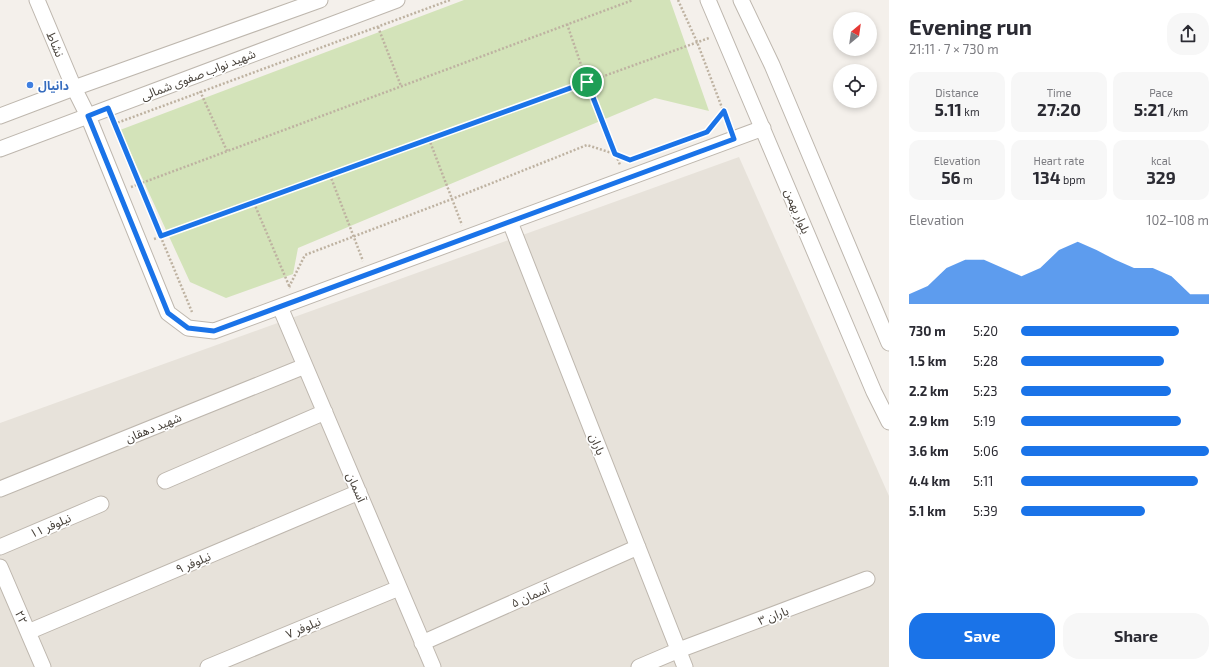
<!DOCTYPE html>
<html lang="en">
<head>
<meta charset="utf-8">
<style>
	:root { --surface:#fff; --page:#f7f7f7; --text:#2b2b33; --muted:#7c7c81; --accent:#1a73e8 }
	body { margin:0; font-family:"Exo 2","Noto Sans Arabic",sans-serif; background:var(--page); color:var(--text); height:100vh; display:flex; flex-direction:column; font-size:15px; white-space:nowrap }
	* { box-sizing:border-box; margin:0 }
	p { font-size:13px; color:var(--muted) }
	.icon { flex:none; width:22px; height:22px; fill:none; stroke:currentColor; stroke-width:2; stroke-linecap:round; stroke-linejoin:round }
	.map { position:relative; flex:1; overflow:hidden }
	.sheet { display:flex; flex-direction:column; background:var(--surface); width:340px }
	.sheet>* { flex:none }
	.needle { width:26px; rotate:29deg }
	.buttons { position:absolute; left:833px; top:12px; display:grid; gap:8px }
	.buttons a { display:grid; place-items:center; width:44px; height:44px; border-radius:50%; background:var(--surface); box-shadow:0 2px 6px #0003; font-size:20px }
	.pin { position:absolute; display:grid; place-items:center; width:34px; height:34px; color:#fff; margin:-17px; border:2px solid #fff; border-radius:50%; box-shadow:0 1px 4px #0007 }
	.round { display:grid; place-items:center; flex:none; width:42px; height:42px; border-radius:16px; background:var(--page) }
	.headline { display:flex; align-items:center; justify-content:space-between; height:68px; padding:0 20px }
	h1 { font-size:22px; font-weight:700; line-height:30px }
	.stats { display:grid; grid-template-columns:repeat(3,1fr); gap:6px; height:68px; padding:4px 20px }
	.stats div { display:grid; align-content:center; border-radius:10px; background:var(--page); text-align:center }
	.stats b { font-size:17px; font-weight:700 }
	.stats small { font-size:11px; font-weight:400 }
	.stats p { font-size:11px }
	.chart { height:112px; padding:8px 20px }
	.chart p { display:flex; justify-content:space-between }
	.chart svg { width:100%; height:72px; margin-top:4px; fill:var(--accent); opacity:.7 }
	.primary-button { display:flex; gap:8px; margin-top:auto; padding:8px 20px }
	.primary-button a { flex:1; height:46px; border-radius:16px; background:var(--accent); color:#fff; font-size:16px; font-weight:700; line-height:46px; text-align:center }
	.primary-button a+a { background:var(--page); color:var(--text) }
	ul { padding:0 20px; list-style:none; font-size:13px }
	li { display:grid; grid-template-columns:64px 48px 1fr; align-items:center; height:30px }
	li i { height:10px; border-radius:5px; background:var(--accent) }
	main { display:flex; flex:1; min-height:0 }
	.map>svg:first-child { display:block }
</style>
</head>
<body>
<main>
<div class="map">
<svg width="889" height="667" viewBox="0 0 889 667">
	<rect width="100%" height="100%" fill="#f4f0eb"/>
	<!-- residential -->
	<path fill="#e7e2da" d="M 739,157 L 889,496 L 889,667 L 0,667 L 0,423 Z"/>
	<!-- green -->
	<path fill="#d3e3b9" d="M 464,0 L 670,0 L 709,111 L 655,98 L 298,248 L 293,274 L 226,298 L 190,282 L 120,130 Z"/>
	<g fill="none" stroke-linecap="round" stroke-linejoin="round">
		<defs>
			<path id="minor" d="M 37,0 L 74,88 L 88,116 L 168,313 L 188,328 L 214,331 L 763,128
				M 708,0 L 874,392 L 889,422
				M 741,0 L 772,65 L 889,343
				M 0,116 L 74,88 L 320,0
				M 0,149 L 397,0
				M 510,222 L 685,667
				M 280,307 L 433,667
				M 165,481 L 325,412
				M 0,489 L 305,366
				M 0,547 L 101,504
				M 0,567 L 43,667
				M 28,632 L 359,492
				M 422,643 L 638,547
				M 208,667 L 399,588
				M 639,667 L 679,650 L 867,579"/>
		</defs>
		<!-- minor casing -->
		<use href="#minor" stroke="#beb7ae" stroke-width="17"/>
		<!-- path -->
		<path stroke="#beb2a1" stroke-width="2.5" stroke-dasharray="2 2" stroke-linecap="butt" d="M 678,0 L 697,42 L 729,126
			M 567,24 L 587,82 L 620,165
			M 378,27 L 401,86
			M 200,91 L 227,151
			M 113,122 L 192,312
			M 114,124 L 450,0
			M 707,132 L 724,111
			M 429,139 L 462,225
			M 330,175 L 363,261
			M 131,187 L 633,0
			M 254,203 L 290,288
			M 154,239 L 709,38
			M 289,287 L 305,255 L 452,199 L 587,145 L 615,154 L 630,160 L 632,159"/>
		<!-- minor -->
		<use href="#minor" stroke="#fff" stroke-width="15"/>
	</g>
	<g fill="none" stroke-linecap="round" stroke-linejoin="round">
		<defs>
			<path id="route" d="M 587,82 L 615,154 L 630,160 L 707,132 L 724,111 L 734,139 L 214,331 L 188,328 L 168,313 L 88,116 L 108,108 L 161,236 Z"/>
		</defs>
		<!-- route casing -->
		<use href="#route" stroke="#fff" stroke-width="8"/>
		<!-- route -->
		<use href="#route" stroke="#1a73e8" stroke-width="5"/>
	</g>
	<!-- markers -->
	<circle fill="#3f7fe0" stroke="#fff" stroke-width="1.5" cx="30" cy="85" r="4"/>
	<g text-anchor="middle" dominant-baseline="central" stroke-width="3.5" stroke-linejoin="round" paint-order="stroke">
		<!-- street labels -->
		<g font-size="12" fill="#47413a" stroke="#fff">
			<text transform="translate(56 44) rotate(67)">نشاط</text>
			<text transform="translate(198 74) rotate(-21)">شهید نواب صفوی شمالی</text>
			<text transform="translate(798 211) rotate(67)">بلوار بهمن</text>
			<text transform="translate(153 427) rotate(-22)">شهید دهقان</text>
			<text transform="translate(598 444) rotate(68)">باران</text>
			<text transform="translate(357 487) rotate(67)">آسمان</text>
			<text transform="translate(50 525) rotate(-23)">نیلوفر ۱۱</text>
			<text transform="translate(193 562) rotate(-23)">نیلوفر ۹</text>
			<text transform="translate(530 595) rotate(-24)">آسمان ۵</text>
			<text transform="translate(773 615) rotate(-21)">باران ۳</text>
			<text transform="translate(22 617) rotate(66)">۲۲</text>
			<text transform="translate(303 627) rotate(-23)">نیلوفر ۷</text>
		</g>
		<!-- shop labels -->
		<g font-size="12" font-weight="bold" fill="#366cbe" stroke="#fff" text-anchor="start">
			<text x="38" y="85">دانیال</text>
		</g>
	</g>
</svg>
<div class="buttons">
<a><svg class="needle" viewBox="-14 -14 28 28"><path d="M0-13l5 13h-10z" fill="#e53935"/><path d="M0 13l5-13h-10z" fill="#7c7c81"/></svg></a>
<a><svg class="icon" aria-label="locate" viewBox="0 0 24 24"><circle cx="12" cy="12" r="6"/><path d="M12 2v4M12 18v4M2 12h4M18 12h4"/></svg></a>
</div>
<div class="pin" style="left:587px;top:82px;background:#1e9e55"><svg class="icon" aria-label="arrive" viewBox="0 0 24 24"><path d="M6 21V4h12l-3 4 3 4H6"/></svg></div>
</div>
<section class="sheet">
<div class="headline"><div><h1>Evening run</h1><p>21:11 · 7 × 730 m</p></div><a class="round"><svg class="icon" aria-label="share" viewBox="0 0 24 24"><path d="M12 15V3M7 8l5-5 5 5M5 13v7h14v-7"/></svg></a></div>
<div class="stats">
<div><p>Distance</p><b>5.11<small> km</small></b></div>
<div><p>Time</p><b>27:20</b></div>
<div><p>Pace</p><b>5:21<small> /km</small></b></div>
</div>
<div class="stats">
<div><p>Elevation</p><b>56<small> m</small></b></div>
<div><p>Heart rate</p><b>134<small> bpm</small></b></div>
<div><p>kcal</p><b>329</b></div>
</div>
<div class="chart"><p><span>Elevation</span>102–108 m</p>
<svg viewBox="0 0 160 44" preserveAspectRatio="none"><path d="M0 44V38L10 33L20 22L30 17L40 17L50 22L60 27L70 22L80 11L90 6L100 11L110 17L120 22L130 22L140 27L150 38L160 38V44z"/></svg>
</div>
<ul>
<li><b>730 m</b>5:20<i style="width:84%"></i></li>
<li><b>1.5 km</b>5:28<i style="width:76%"></i></li>
<li><b>2.2 km</b>5:23<i style="width:80%"></i></li>
<li><b>2.9 km</b>5:19<i style="width:85%"></i></li>
<li><b>3.6 km</b>5:06<i style="width:100%"></i></li>
<li><b>4.4 km</b>5:11<i style="width:94%"></i></li>
<li><b>5.1 km</b>5:39<i style="width:66%"></i></li>
</ul>
<div class="primary-button"><a>Save</a><a>Share</a></div>
</section>
</main>
</body>
</html>
